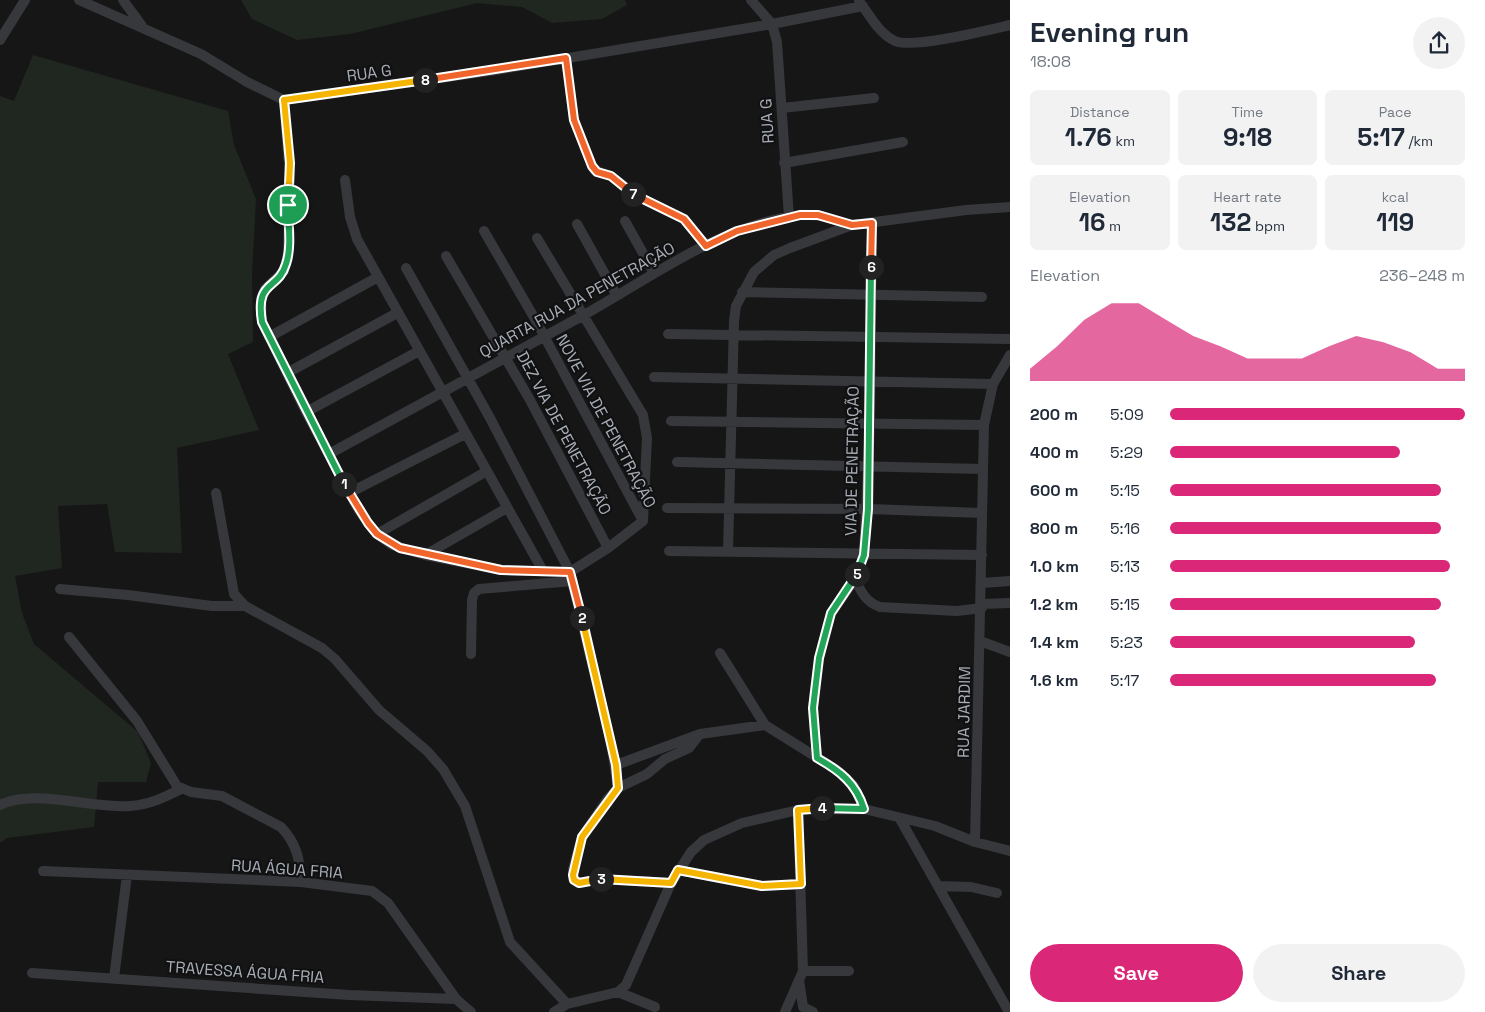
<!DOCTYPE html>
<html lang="en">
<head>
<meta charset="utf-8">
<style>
	:root { --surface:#fff; --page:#f2f2f3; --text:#1f2937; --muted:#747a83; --accent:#db2777 }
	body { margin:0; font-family:"Space Grotesk",sans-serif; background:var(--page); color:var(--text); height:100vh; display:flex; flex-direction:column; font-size:19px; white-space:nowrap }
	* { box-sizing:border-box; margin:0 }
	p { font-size:16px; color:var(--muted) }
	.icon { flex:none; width:28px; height:28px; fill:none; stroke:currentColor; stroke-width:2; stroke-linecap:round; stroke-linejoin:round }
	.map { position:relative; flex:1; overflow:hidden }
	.side { display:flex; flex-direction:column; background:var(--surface); width:475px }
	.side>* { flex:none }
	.pin { position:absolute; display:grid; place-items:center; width:42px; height:42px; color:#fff; margin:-21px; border:2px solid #fff; border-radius:50%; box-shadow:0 1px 5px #0007 }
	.km { position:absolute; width:25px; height:25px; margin:-12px; border-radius:50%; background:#222; color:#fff; font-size:14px; line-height:25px; text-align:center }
	.round { display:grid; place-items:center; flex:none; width:52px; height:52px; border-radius:26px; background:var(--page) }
	.head { display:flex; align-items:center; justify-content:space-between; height:85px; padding:0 20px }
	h1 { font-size:28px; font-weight:600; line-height:38px }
	.figures { display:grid; grid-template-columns:repeat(3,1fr); gap:8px; height:85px; padding:5px 20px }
	.figures div { display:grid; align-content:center; border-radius:8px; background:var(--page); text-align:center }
	.figures b { font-size:25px; font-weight:600 }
	.figures small { font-size:14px; font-weight:400 }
	.figures p { font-size:14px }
	.chart { height:140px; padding:10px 20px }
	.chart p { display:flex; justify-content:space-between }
	.chart svg { width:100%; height:90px; margin-top:5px; fill:var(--accent); opacity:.7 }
	.action { display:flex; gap:10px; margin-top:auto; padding:10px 20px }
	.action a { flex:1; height:58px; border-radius:30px; background:var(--accent); color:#fff; font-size:20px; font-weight:600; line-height:58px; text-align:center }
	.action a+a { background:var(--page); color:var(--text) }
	ul { padding:0 20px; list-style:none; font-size:16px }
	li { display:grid; grid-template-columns:80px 60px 1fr; align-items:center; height:38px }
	li i { height:12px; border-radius:6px; background:var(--accent) }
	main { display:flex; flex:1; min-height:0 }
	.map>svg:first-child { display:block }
</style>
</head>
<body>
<main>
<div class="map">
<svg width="1010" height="1012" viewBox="0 0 1010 1012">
	<rect width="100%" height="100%" fill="#161617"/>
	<!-- green -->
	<path fill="#202720" d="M 241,0 L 625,0 L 627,5 L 602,19 L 552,23 L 522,7 L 477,3 L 350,34 L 297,40 L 252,19 Z
		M 33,55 L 228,111 L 234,145 L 256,199 L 252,275 L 253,342 L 228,354 L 259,430 L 177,448 L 182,553 L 115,552 L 107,504 L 58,506 L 62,568 L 15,576 L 22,613 L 34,644 L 138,732 L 151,763 L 146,782 L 98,782 L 94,827 L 7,838 L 0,843 L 0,96 L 14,101 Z"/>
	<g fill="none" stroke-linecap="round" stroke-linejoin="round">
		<!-- minor -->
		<path stroke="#37383c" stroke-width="10" d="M 79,0 L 201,54 L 247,82 L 284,100 L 496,70 L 772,24 L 863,6
			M 123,0 L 142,26
			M 751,0 L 772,24 L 777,42 L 789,217
			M 859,1 C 869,14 879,34 895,41 C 912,49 988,30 1010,25
			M 0,40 L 25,0
			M 566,58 L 574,120 L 594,170 L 611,176 L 640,198 L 684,219 L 706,246
			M 284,100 L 290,178 L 288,253 L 284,271 L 265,289 L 261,299 L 262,322 L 306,412 L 358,509 L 368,523 L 377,534 L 392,545 L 425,555 L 501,570 L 570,572 L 608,548 L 643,521 L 647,438 L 643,415 L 537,238
			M 782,108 L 874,98
			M 784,163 L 903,142
			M 345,180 L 350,217 L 357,239 L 543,571
			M 625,221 L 654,273
			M 577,224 L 617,296
			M 484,231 L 535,319 L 643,521
			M 446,256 L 530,400 L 608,548
			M 406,268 L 490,418 L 570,572 L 611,743 L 618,788
			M 742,292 L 982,297
			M 668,334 L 1010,339
			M 269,337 L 378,277
			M 287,373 L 397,313
			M 654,377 L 993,384
			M 306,412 L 419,351
			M 671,421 L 984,425
			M 329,454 C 413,409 497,362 582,316 C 651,278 719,225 800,215 C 818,213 835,220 852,225
			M 677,462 L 983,469
			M 216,493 L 234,594 L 245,606 L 322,648 L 335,659 L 379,710 L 427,751 L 443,769 L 465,806 L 510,942 L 567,1004
			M 349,493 L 465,434
			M 667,508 L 868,509 L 982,513
			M 377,534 L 487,471
			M 669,551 L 982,555
			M 728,551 L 734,321 L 736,306 L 754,272 L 774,255 L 790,248 L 852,225 L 966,210 L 1010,207
			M 425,555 L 507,508
			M 855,579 C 861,592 866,602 880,607 L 957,611 L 982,608
			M 982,583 L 1010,581
			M 60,589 L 128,595 L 212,606 L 245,606
			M 982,604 L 1010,603
			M 69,637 L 137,721 L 177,786 L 191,792 L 222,796 L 281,827 C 297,844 300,860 301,882
			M 980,641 L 1010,652
			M 720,653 L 765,725
			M 471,654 L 472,600 L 474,593 L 479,589 L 573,581
			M 817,758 L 813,708 L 819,658 L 831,613 L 855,579 L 864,555 L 870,423 L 872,223
			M 616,765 L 700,734 L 765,725 L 837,770 L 854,786 L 864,809
			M 0,805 C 34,788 93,809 130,806 C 149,805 165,797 181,789
			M 900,819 L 1009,1012
			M 975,842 L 984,425 L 993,384 L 1010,355
			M 678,870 L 762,886 L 801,884
			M 43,871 L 301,882 L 372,891 L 388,903 L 456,999 L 471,1012
			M 671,883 L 601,879 L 579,883 L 573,879 L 573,869 L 582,837 L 607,800 L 618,788 L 647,774 L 665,759 L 689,748 L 700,734
			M 938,886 L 971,887 L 997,893
			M 803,971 L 849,971
			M 32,973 L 349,995 L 456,999
			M 114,978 L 127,875
			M 799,980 L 803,1007 L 813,1012
			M 655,1007 L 618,992 L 626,985 L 671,883 L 691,852 L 704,840 L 742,823 L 798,810 L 864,809 L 935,826 L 975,842 L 1010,851
			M 554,1012 L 567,1004 L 618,992
			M 785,1012 L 803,971 L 798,810"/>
	</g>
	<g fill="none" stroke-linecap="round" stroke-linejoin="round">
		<defs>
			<path id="split-1" d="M 288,205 C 288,223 292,247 286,264 C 278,291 255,279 262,322 L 344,484"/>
			<path id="split-2" d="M 344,484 L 368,523 L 377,534 L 400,548 L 501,570 L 570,572 L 582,618"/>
			<path id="split-3" d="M 582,618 L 616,765 L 618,788 L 582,837 L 573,875 L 574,880 L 579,883 L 601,879"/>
			<path id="split-4" d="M 601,879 L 671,883 L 678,870 L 762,886 L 801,884 L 798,810 L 822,808"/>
			<path id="split-5" d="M 822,808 L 864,809 C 856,783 840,771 817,758 L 813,708 L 819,658 L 831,613 L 857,574"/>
			<path id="split-6" d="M 857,574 L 864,555 L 868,509 L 871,267"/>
			<path id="split-7" d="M 633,194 L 684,219 L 706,246 L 737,231 L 800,215 L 818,215 L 852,225 L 872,223 L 871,267"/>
			<path id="split-8" d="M 425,80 L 566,58 L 574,120 L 592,166 L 597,172 L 611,176 L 633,194"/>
			<path id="split-9" d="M 288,205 L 290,163 L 284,100 L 425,80"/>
		</defs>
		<!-- split-1 casing -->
		<use href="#split-1" stroke="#fff" stroke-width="10"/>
		<!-- split-2 casing -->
		<use href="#split-2" stroke="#fff" stroke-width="10"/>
		<!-- split-3 casing -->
		<use href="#split-3" stroke="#fff" stroke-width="10"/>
		<!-- split-4 casing -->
		<use href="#split-4" stroke="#fff" stroke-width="10"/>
		<!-- split-5 casing -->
		<use href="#split-5" stroke="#fff" stroke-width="10"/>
		<!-- split-6 casing -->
		<use href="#split-6" stroke="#fff" stroke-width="10"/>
		<!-- split-7 casing -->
		<use href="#split-7" stroke="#fff" stroke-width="10"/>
		<!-- split-8 casing -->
		<use href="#split-8" stroke="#fff" stroke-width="10"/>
		<!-- split-9 casing -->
		<use href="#split-9" stroke="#fff" stroke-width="10"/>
		<!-- split-1 -->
		<use href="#split-1" stroke="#22a559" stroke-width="6"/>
		<!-- split-2 -->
		<use href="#split-2" stroke="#f0652b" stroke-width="6"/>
		<!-- split-3 -->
		<use href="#split-3" stroke="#f5b400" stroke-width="6"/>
		<!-- split-4 -->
		<use href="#split-4" stroke="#f5b400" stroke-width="6"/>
		<!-- split-5 -->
		<use href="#split-5" stroke="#22a559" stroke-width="6"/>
		<!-- split-6 -->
		<use href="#split-6" stroke="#22a559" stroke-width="6"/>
		<!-- split-7 -->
		<use href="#split-7" stroke="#f0652b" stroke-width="6"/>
		<!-- split-8 -->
		<use href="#split-8" stroke="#f0652b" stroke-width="6"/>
		<!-- split-9 -->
		<use href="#split-9" stroke="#f5b400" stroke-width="6"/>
	</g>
	<g text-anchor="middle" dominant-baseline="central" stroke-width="4.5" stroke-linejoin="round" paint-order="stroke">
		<!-- street labels -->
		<g font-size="16" fill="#a8aeb7" stroke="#111112">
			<text transform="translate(369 73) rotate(-8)">RUA G</text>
			<text transform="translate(767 121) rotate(-93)">RUA G</text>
			<text transform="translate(577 300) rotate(-29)">QUARTA RUA DA PENETRAÇÃO</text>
			<text transform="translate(606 421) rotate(62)">NOVE VIA DE PENETRAÇÃO</text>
			<text transform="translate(564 433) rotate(62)">DEZ VIA DE PENETRAÇÃO</text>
			<text transform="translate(852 461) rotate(-89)">VIA DE PENETRAÇÃO</text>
			<text transform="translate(964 712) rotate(-89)">RUA JARDIM</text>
			<text transform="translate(287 869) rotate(4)">RUA ÁGUA FRIA</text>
			<text transform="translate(245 972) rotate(4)">TRAVESSA ÁGUA FRIA</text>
		</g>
	</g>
</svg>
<div class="pin" style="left:288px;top:205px;background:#1e9e55"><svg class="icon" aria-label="arrive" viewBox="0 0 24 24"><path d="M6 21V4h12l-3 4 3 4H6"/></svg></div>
<b class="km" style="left:344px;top:484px">1</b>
<b class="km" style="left:582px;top:618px">2</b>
<b class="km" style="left:601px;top:879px">3</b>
<b class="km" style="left:822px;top:808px">4</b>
<b class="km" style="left:857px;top:574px">5</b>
<b class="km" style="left:871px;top:267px">6</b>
<b class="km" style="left:633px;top:194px">7</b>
<b class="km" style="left:425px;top:80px">8</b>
</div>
<section class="side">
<div class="head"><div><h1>Evening run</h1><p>18:08</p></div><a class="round"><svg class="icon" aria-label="share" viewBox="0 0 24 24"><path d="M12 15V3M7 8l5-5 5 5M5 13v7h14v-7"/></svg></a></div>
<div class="figures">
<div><p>Distance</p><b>1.76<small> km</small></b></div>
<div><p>Time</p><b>9:18</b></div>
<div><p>Pace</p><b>5:17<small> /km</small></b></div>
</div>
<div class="figures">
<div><p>Elevation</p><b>16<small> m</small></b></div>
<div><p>Heart rate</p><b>132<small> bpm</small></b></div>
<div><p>kcal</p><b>119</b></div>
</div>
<div class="chart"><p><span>Elevation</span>236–248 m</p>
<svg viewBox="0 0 160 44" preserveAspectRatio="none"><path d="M0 44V38L10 27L20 14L30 6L40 6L50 14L60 22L70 27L80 33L90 33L100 33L110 27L120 22L130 25L140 30L150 38L160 38V44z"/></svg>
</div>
<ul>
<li><b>200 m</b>5:09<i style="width:100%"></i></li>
<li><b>400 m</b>5:29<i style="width:78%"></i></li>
<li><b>600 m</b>5:15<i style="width:92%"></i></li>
<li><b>800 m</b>5:16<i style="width:92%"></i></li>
<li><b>1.0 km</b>5:13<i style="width:95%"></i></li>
<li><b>1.2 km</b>5:15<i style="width:92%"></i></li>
<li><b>1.4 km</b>5:23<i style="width:83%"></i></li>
<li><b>1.6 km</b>5:17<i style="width:90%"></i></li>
</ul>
<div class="action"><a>Save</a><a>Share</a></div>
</section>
</main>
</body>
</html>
